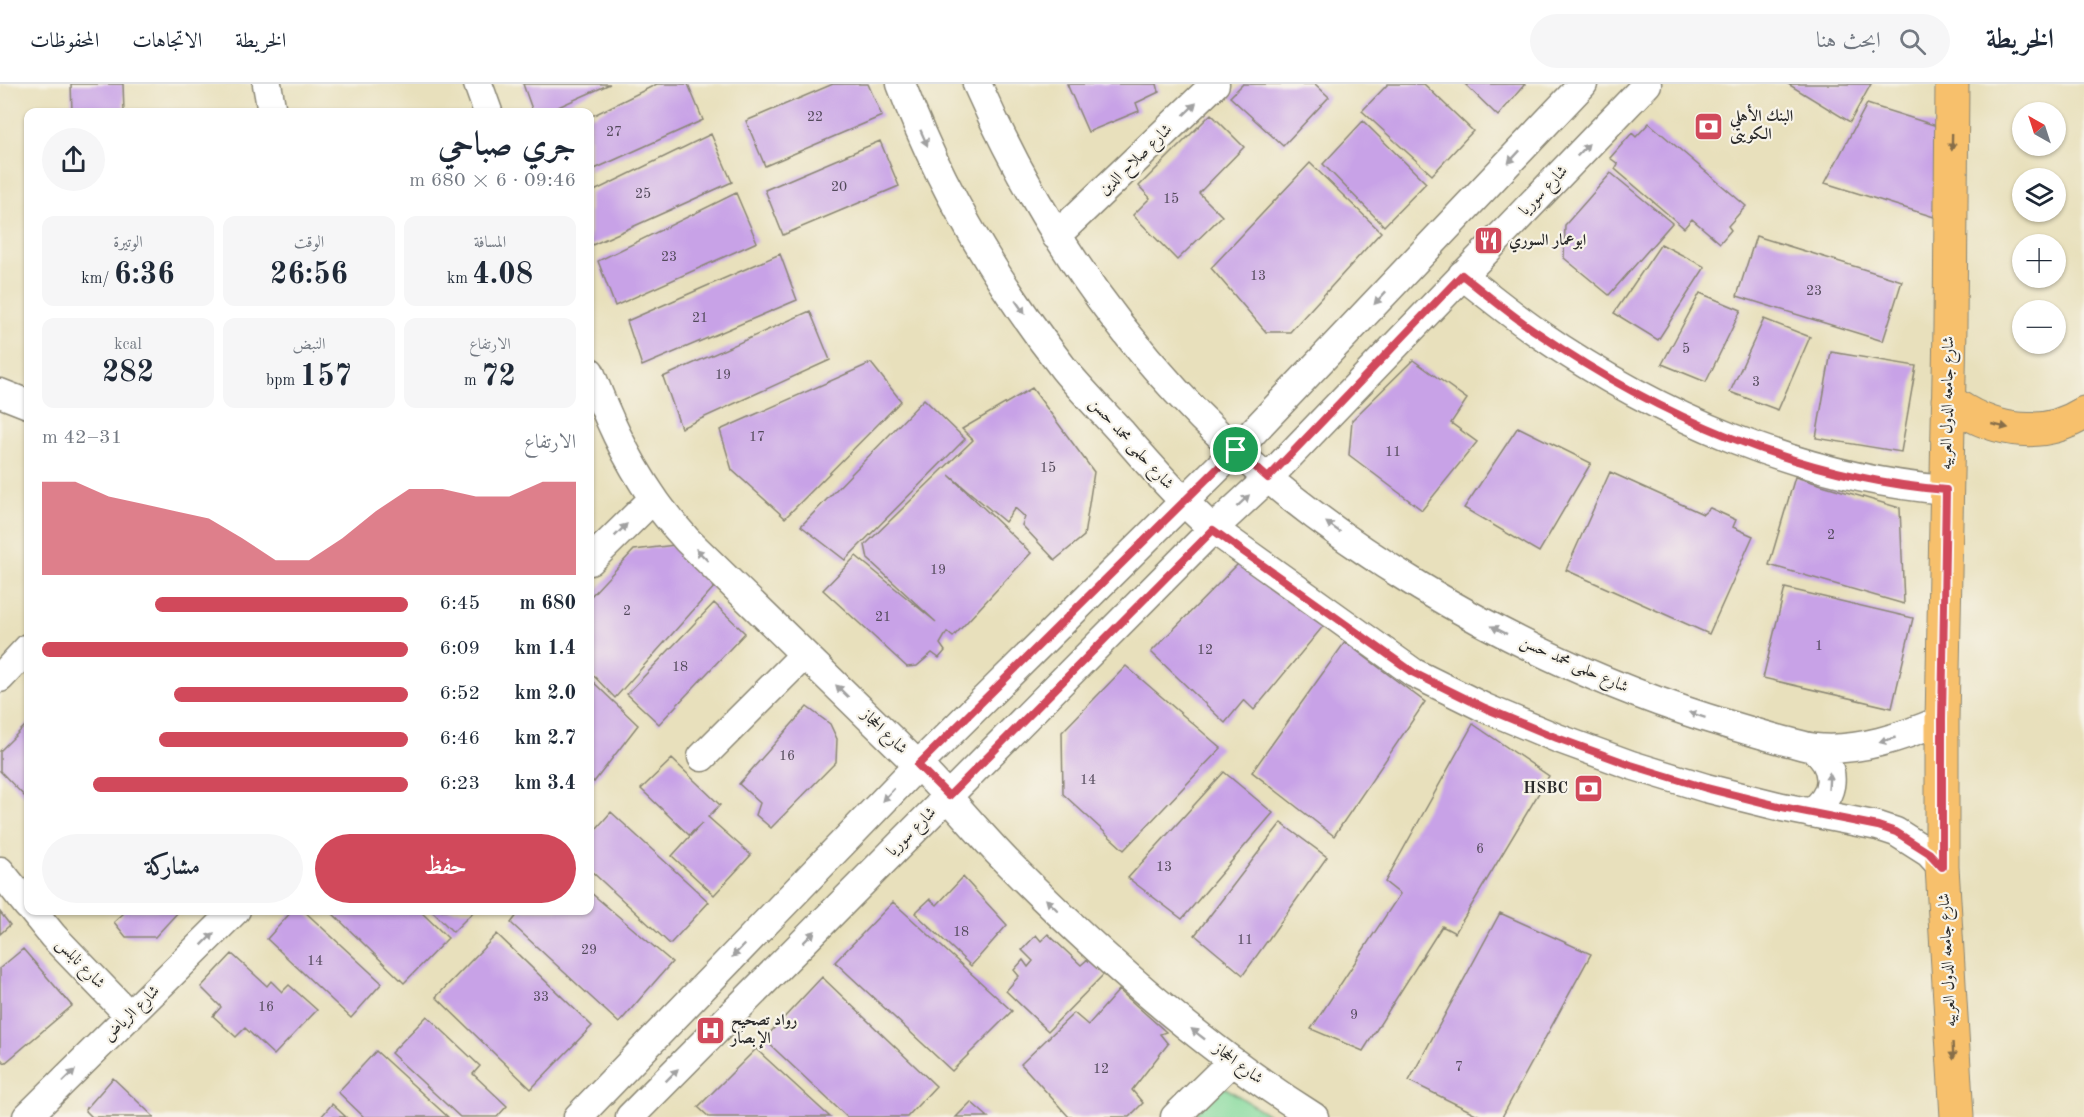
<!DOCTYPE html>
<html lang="ar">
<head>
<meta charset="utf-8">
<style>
	:root { --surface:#fff; --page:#f6f6f7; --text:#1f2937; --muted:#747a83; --line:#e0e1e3; --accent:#d1495b }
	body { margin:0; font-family:"Old Standard TT",Amiri,serif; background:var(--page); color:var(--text); direction:rtl; height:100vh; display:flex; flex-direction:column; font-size:22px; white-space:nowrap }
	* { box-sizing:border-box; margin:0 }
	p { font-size:20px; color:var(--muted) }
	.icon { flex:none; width:33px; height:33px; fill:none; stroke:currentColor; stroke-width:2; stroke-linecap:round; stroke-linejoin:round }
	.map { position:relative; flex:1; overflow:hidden; direction:ltr }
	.panel { position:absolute; left:24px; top:24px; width:570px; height:807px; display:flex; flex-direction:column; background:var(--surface); border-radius:12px; box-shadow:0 2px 4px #0004; direction:rtl }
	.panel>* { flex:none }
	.needle { width:39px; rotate:321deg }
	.buttons { position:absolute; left:2012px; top:18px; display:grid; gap:12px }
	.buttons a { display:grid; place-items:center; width:54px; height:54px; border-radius:50%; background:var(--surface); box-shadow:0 2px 4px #0004; font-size:30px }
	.pin { position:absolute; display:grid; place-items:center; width:51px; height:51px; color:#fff; margin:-26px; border:3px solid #fff; border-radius:50%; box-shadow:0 2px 6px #0007 }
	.round { display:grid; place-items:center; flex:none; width:63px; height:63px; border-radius:32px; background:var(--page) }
	.headline { display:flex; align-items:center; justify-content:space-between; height:102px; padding:0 18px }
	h1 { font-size:33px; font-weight:700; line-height:45px }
	.metrics { display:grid; grid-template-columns:repeat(3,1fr); gap:9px; height:102px; padding:6px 18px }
	.metrics div { display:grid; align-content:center; border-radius:12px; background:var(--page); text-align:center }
	.metrics b { font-size:30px; font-weight:700 }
	.metrics small { font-size:16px; font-weight:400 }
	.metrics p { font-size:16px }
	.chart { height:168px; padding:12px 18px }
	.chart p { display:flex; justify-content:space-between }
	.chart svg { width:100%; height:108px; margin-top:6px; fill:var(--accent); opacity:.7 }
	.primary-button { display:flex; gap:12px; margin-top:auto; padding:12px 18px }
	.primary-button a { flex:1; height:69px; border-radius:36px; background:var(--accent); color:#fff; font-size:24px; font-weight:700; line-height:69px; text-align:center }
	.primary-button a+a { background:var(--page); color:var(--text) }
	ul { padding:0 18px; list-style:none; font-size:20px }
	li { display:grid; grid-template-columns:96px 72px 1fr; align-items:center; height:45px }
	li i { height:15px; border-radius:8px; background:var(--accent) }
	header { display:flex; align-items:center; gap:36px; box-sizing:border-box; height:84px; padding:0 30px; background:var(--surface); border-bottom:2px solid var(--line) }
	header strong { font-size:28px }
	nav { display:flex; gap:33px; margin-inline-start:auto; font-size:21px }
	.search { width:420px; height:54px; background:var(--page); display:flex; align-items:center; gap:15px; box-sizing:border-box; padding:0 21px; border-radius:33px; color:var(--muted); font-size:22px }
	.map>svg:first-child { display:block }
</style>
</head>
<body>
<header>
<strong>الخريطة</strong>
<div class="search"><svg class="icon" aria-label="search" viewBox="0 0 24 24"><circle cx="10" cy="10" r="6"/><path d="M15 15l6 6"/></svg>ابحث هنا</div>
<nav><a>الخريطة</a><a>الاتجاهات</a><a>المحفوظات</a></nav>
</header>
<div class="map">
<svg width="2084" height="1033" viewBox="0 0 2084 1033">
	<rect width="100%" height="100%" fill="#f7f3e8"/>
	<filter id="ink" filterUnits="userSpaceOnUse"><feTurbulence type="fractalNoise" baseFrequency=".0167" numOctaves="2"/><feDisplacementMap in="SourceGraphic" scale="12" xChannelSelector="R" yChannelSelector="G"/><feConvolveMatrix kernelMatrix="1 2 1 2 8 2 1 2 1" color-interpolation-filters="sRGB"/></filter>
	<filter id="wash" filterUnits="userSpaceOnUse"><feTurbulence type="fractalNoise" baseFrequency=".008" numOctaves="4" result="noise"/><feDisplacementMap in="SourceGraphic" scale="24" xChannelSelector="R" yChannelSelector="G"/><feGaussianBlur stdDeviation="1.35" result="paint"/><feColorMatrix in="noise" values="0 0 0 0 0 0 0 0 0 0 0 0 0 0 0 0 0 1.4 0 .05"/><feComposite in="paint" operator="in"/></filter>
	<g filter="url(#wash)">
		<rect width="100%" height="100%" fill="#e8e0bc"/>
		<!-- green -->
		<path fill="#85da9d" stroke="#588264" stroke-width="1.5" d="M 1221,1001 L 1272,1033 L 1193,1033 Z"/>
		<g id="blocks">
			<!-- building -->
			<path fill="#c8a2e7" d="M 71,0 L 123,0 L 124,28 L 72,28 Z
				M 523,0 L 610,0 L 547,28 L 533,28 Z
				M 657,0 L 688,0 L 703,36 L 590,87 L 590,33 Z
				M 833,0 L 868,0 L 882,32 L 765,82 L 746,37 Z
				M 1067,0 L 1157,0 L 1159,8 L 1136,19 L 1139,27 L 1088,48 Z
				M 1243,0 L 1315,0 L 1329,13 L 1283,62 L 1230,13 Z
				M 1388,0 L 1424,0 L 1473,47 L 1432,91 L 1362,27 Z
				M 1465,0 L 1525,0 L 1498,32 Z
				M 1788,0 L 1871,0 L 1850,38 Z
				M 1867,20 L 1937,42 L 1934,133 L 1825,99 Z
				M 1211,30 L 1244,63 L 1199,109 L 1222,132 L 1177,176 L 1133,131 L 1150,114 L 1139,102 Z
				M 1363,37 L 1426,99 L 1384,142 L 1323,80 Z
				M 1649,39 L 1746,122 L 1728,142 L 1731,146 L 1720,159 L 1692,135 L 1684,144 L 1615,85 L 1618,80 L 1610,74 L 1632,49 L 1636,53 Z
				M 711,50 L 732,98 L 590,162 L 590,109 Z
				M 880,57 L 899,102 L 783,151 L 765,106 Z
				M 1310,79 L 1381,148 L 1290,248 L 1266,248 L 1211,184 Z
				M 1611,89 L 1672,139 L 1609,211 L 1564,174 L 1565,141 Z
				M 736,109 L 757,158 L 615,222 L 598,177 Z
				M 1756,152 L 1902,197 L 1883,257 L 1737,212 Z
				M 1661,160 L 1705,183 L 1658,256 L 1614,229 Z
				M 780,170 L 797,216 L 642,282 L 627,237 Z
				M 1700,209 L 1741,226 L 1706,298 L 1662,280 Z
				M 810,227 L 830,276 L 681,344 L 663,293 Z
				M 1764,235 L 1810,253 L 1778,326 L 1730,308 Z
				M 1831,268 L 1916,282 L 1901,368 L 1816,354 Z
				M 1413,276 L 1467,315 L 1451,339 L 1477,358 L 1422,426 L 1349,371 L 1352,336 Z
				M 871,279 L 901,317 L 785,434 L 732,386 L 720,346 Z
				M 1032,304 L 1094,388 L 1084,452 L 1055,476 L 1022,441 L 1025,433 L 1015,424 L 1005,438 L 949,391 L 1031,469 L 953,553 L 947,548 L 940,560 L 945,567 L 939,574 L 932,569 L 917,582 L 907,583 L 823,506 L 856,472 L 936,538 L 868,475 L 865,461 L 973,356 L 962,345 Z
				M 924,315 L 965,355 L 845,476 L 801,442 Z
				M 1518,343 L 1591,379 L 1539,468 L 1464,424 Z
				M 1610,388 L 1703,430 L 1710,424 L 1736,436 L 1733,443 L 1753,452 L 1709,550 L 1566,486 Z
				M 1795,393 L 1900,424 L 1904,520 L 1769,481 Z
				M 675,461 L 715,502 L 615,614 L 590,588 L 590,513 L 634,466 Z
				M 1238,480 L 1325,540 L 1254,626 L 1244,616 L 1225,639 L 1151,568 Z
				M 1785,504 L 1913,534 L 1892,624 L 1763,594 Z
				M 714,519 L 745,549 L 659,640 L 627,610 Z
				M 1345,558 L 1425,618 L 1334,752 L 1252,688 Z
				M 1126,582 L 1221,664 L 1124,766 L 1063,710 L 1062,648 Z
				M 590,595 L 638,641 L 594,698 L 590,694 Z
				M 807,623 L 830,640 L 837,655 L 836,678 L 771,744 L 756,731 L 760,719 L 739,700 Z
				M 28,639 L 28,716 L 0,687 L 0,667 Z
				M 1473,640 L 1549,692 L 1455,849 L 1442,842 L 1363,967 L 1311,945 L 1400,810 L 1385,798 Z
				M 672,675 L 720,721 L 708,733 L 751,771 L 714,811 L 672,772 L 702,739 L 689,751 L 641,705 Z
				M 1224,688 L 1273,729 L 1182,835 L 1128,794 Z
				M 611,728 L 709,818 L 670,860 L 590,786 L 590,752 Z
				M 1281,739 L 1327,773 L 1243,891 L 1195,851 Z
				M 963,793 L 1007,841 L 971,882 L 915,829 L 930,815 L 937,821 Z
				M 590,808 L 672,878 L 619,939 L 511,839 L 521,826 L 590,826 Z
				M 893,818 L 1012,927 L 952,987 L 835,878 Z
				M 120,826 L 180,826 L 155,853 L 126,853 L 114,838 L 123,830 Z
				M 293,826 L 303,826 L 382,899 L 351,934 L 267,855 Z
				M 329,826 L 419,826 L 448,854 L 404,899 Z
				M 431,826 L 475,826 L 453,848 Z
				M 0,828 L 10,841 L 0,850 Z
				M 1500,829 L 1591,870 L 1502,1033 L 1482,1033 L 1409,997 Z
				M 497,850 L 592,942 L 531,1005 L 436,913 Z
				M 1048,850 L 1081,881 L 1089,874 L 1104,890 L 1048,947 L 1006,907 L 1019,892 L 1014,886 L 1023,876 L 1028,883 L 1033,877 L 1022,866 L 1036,851 L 1041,857 Z
				M 23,865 L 72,922 L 5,979 L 0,974 L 0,884 Z
				M 232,870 L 267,902 L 271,897 L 282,908 L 289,901 L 317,926 L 274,971 L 245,944 L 236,953 L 213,932 L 221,923 L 201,903 Z
				M 822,893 L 936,1002 L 907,1033 L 847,1033 L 764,955 Z
				M 1119,906 L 1166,948 L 1160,950 L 1168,960 L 1132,1006 L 1143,1019 L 1129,1033 L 1069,1033 L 1021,980 L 1074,929 L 1088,941 Z
				M 427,932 L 480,982 L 473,990 L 507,1022 L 497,1033 L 460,1033 L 391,969 Z
				M 756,965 L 830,1033 L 709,1033 L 698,1023 Z
				M 376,967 L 448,1033 L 364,1033 L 338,1008 Z
				M 113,994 L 154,1033 L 92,1033 L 85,1026 Z
				M 971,1018 L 988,1033 L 956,1033 Z
				M 332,1020 L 346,1033 L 321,1033 Z"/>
		</g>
	</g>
	<g filter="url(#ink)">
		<use href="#blocks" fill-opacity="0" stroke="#8a8674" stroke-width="1.5"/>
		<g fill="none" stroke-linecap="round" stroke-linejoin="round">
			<defs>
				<path id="minor" d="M 267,0 L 272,28
					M 478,0 L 488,28
					M 901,0 C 940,103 996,198 1064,285 C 1082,307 1103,328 1122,349 C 1151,383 1180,416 1213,445 L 1414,589 L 1485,624 L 1557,654 L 1631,681 L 1706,704 L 1782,723 L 1878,742 L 1896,748 L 1929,769 L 1942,783
					M 977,0 C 1027,113 1092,216 1176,307 C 1312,455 1517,573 1707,634 C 1733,642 1759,650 1785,657 C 1795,659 1805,663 1815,664 C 1859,668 1902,653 1942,636
					M 1056,152 L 1215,0
					M 1462,191 C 1487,211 1512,231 1538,249 C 1658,332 1800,394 1946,406
					M 590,288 C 607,332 625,373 652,412 C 662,428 675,442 687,456 L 918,681 C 950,713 978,749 1010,781 C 1101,873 1204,964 1314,1033
					M 0,309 L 28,320
					M 590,477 L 653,415
					M 0,594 L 28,564
					M 702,673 L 804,571
					M 1810,729 C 1836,711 1838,684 1813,664
					M 0,787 L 28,822
					M 32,826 L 53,852 L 130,932
					M 27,1033 L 236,826
					M 578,1033 L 918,681 L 1236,366 L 1583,0
					M 630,1033 L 1213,445 L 1268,394 L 1647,0
					M 1175,1033 L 1232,977"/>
				<path id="major" d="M 1952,0 L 1950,243 L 1942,636 L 1942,783 L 1957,1033
					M 1948,316 C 1988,346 2039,358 2084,329"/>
			</defs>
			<!-- minor casing -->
			<use href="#minor" stroke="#8a8674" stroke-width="31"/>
			<!-- major casing -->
			<use href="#major" stroke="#8a8674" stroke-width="35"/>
			<!-- minor -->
			<use href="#minor" stroke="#fff" stroke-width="28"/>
			<!-- major -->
			<use href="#major" stroke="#f7c06c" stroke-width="33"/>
		</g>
		<!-- one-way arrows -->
		<defs><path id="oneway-solid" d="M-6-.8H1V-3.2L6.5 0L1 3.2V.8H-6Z" transform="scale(1.5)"/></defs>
		<g fill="#a0a0a0">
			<use href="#oneway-solid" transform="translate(1190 25) rotate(-44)"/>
			<use href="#oneway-solid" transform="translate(924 54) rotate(66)"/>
			<use href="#oneway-solid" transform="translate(1583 66) rotate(-46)"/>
			<use href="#oneway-solid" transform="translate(1514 73) rotate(133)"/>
			<use href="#oneway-solid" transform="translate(1380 214) rotate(133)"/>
			<use href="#oneway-solid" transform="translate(1020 223) rotate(55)"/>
			<use href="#oneway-solid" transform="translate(1243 417) rotate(-43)"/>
			<use href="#oneway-solid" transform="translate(1333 443) rotate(-145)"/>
			<use href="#oneway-solid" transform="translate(621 446) rotate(-45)"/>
			<use href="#oneway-solid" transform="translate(702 471) rotate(-135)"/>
			<use href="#oneway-solid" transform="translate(1499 546) rotate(-153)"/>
			<use href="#oneway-solid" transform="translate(842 607) rotate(-136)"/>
			<use href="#oneway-solid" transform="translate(1697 631) rotate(-162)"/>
			<use href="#oneway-solid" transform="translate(1887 656) rotate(164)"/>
			<use href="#oneway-solid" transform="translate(1829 697) rotate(-87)"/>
			<use href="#oneway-solid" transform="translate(888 711) rotate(134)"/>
			<use href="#oneway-solid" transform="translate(1052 821) rotate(-136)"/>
			<use href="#oneway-solid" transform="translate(809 853) rotate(-45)"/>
			<use href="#oneway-solid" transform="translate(208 855) rotate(-45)"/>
			<use href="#oneway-solid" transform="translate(738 867) rotate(134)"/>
			<use href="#oneway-solid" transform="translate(1198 950) rotate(-142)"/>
			<use href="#oneway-solid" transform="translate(672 991) rotate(-45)"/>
			<use href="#oneway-solid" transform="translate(69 992) rotate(-44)"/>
		</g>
		<g fill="#876e48">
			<use href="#oneway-solid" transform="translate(1952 58) rotate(91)"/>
			<use href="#oneway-solid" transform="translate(2000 342) rotate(13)"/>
			<use href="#oneway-solid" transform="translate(1953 967) rotate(87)"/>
		</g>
	</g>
	<g fill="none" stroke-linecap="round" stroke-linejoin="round" filter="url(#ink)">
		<defs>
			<path id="route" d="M 1462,191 C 1487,211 1512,232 1538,249 C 1658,332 1800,394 1946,406 L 1942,636 L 1942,783 L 1929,769 L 1896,748 L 1878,742 L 1782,723 L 1706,704 L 1631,681 L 1557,654 L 1485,624 L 1414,589 L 1213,446 L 949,712 L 918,681 L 1236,366 L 1268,394 Z"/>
		</defs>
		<!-- route casing -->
		<use href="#route" stroke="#fff" stroke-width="12"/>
		<!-- route -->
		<use href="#route" stroke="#d1495b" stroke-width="8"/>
	</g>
	<!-- icons -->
	<defs>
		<symbol id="bank-square" viewBox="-11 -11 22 22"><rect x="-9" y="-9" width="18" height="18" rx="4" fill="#d1495b" stroke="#f7f3e8"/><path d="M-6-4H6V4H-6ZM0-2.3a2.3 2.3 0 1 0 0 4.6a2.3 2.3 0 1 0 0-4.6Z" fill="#fff"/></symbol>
		<symbol id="restaurant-square" viewBox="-11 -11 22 22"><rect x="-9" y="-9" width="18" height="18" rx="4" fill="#d1495b" stroke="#f7f3e8"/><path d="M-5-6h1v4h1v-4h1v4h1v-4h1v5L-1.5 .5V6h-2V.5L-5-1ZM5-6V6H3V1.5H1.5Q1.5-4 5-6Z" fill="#fff"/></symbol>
		<symbol id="hospital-square" viewBox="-11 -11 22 22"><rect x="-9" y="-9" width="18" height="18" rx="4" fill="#d1495b" stroke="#f7f3e8"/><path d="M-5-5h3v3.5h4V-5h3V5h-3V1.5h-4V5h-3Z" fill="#fff"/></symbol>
	</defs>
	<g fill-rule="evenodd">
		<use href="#bank-square" x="1692" y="26" width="33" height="33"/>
		<use href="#restaurant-square" x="1472" y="140" width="33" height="33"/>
		<use href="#bank-square" x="1572" y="688" width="33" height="33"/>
		<use href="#hospital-square" x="694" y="930" width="33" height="33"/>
	</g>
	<g text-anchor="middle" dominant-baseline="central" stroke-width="4.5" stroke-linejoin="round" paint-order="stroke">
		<!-- number labels -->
		<g font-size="14" fill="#52495a">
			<text x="815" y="33">22</text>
			<text x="614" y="48">27</text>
			<text x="839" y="103">20</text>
			<text x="643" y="110">25</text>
			<text x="1171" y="115">15</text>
			<text x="669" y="173">23</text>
			<text x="1258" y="192">13</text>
			<text x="1814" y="207">23</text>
			<text x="700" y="234">21</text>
			<text x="1686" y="265">5</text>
			<text x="723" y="291">19</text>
			<text x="1756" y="298">3</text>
			<text x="757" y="353">17</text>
			<text x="1393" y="368">11</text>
			<text x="1048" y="384">15</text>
			<text x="1831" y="451">2</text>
			<text x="938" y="486">19</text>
			<text x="627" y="527">2</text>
			<text x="883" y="533">21</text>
			<text x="1819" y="562">1</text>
			<text x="1205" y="566">12</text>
			<text x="680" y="583">18</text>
			<text x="787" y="672">16</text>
			<text x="1088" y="696">14</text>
			<text x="1480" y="765">6</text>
			<text x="1164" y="783">13</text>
			<text x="961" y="848">18</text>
			<text x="1245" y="856">11</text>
			<text x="589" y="866">29</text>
			<text x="315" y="877">14</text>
			<text x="541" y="913">33</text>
			<text x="266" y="923">16</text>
			<text x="1354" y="931">9</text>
			<text x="1459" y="983">7</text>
			<text x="1101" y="985">12</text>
		</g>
		<!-- poi labels -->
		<g font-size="16" font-weight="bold" fill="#2b2b2b" stroke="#f7f3e8" text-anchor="start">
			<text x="1730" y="33">البنك الأهلي<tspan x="1730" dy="18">الكويتى</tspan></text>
			<text x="1509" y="157">ابوعمار السوري</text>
			<text x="1568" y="705" text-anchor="end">HSBC</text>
			<text x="731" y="937">رواد تصحيح<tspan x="731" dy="18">الإبصار</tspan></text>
		</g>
		<!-- street labels -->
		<g font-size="16" fill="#2b2b2b" stroke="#f7f3e8">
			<text transform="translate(1136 76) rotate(-44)">شارع صلاح الدين</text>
			<text transform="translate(1544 107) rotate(-46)">شارع سوريا</text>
			<text transform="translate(1948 319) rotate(-89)">شارع جامعه الدول العربيه</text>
			<text transform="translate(1131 360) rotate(48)">شارع حلمى محمد حسن</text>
			<text transform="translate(1574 581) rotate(24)">شارع حلمى محمد حسن</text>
			<text transform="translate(884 648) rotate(44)">شارع الحجاز</text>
			<text transform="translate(912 748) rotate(-45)">شارع سوريا</text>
			<text transform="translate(1948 876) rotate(-93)">شارع جامعه الدول العربيه</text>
			<text transform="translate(80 880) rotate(46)">شارع نابلس</text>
			<text transform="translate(132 930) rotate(-45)">شارع الرياض</text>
			<text transform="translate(1238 980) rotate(37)">شارع الحجاز</text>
		</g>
	</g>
</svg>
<div class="buttons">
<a><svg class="needle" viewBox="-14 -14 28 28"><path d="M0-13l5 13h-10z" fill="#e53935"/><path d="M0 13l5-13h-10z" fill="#747a83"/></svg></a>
<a><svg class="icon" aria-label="layers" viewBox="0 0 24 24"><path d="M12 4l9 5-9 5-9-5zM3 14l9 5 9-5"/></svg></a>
<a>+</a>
<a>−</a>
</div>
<div class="pin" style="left:1236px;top:366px;background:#1e9e55"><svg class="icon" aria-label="arrive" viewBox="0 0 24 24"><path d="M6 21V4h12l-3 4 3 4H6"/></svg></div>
<section class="panel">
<div class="headline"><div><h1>جري صباحي</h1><p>09:46 · 6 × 680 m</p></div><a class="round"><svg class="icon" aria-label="share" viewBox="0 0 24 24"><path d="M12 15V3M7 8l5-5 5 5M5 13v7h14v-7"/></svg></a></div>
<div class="metrics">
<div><p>المسافة</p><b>4.08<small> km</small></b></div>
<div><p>الوقت</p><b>26:56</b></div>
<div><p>الوتيرة</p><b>6:36<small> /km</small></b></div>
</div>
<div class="metrics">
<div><p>الارتفاع</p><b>72<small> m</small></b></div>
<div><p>النبض</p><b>157<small> bpm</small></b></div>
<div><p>kcal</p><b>282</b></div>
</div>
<div class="chart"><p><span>الارتفاع</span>31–42 m</p>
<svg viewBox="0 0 160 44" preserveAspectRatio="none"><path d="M0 44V6L10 6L20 12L30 15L40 18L50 21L60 29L70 38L80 38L90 29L100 18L110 9L120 9L130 12L140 12L150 6L160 6V44z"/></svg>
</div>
<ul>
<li><b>680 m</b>6:45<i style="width:69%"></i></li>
<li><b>1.4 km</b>6:09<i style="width:100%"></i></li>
<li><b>2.0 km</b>6:52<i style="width:64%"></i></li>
<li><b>2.7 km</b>6:46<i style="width:68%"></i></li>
<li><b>3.4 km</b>6:23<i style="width:86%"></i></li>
</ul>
<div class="primary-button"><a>حفظ</a><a>مشاركة</a></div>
</section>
</div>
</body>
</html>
